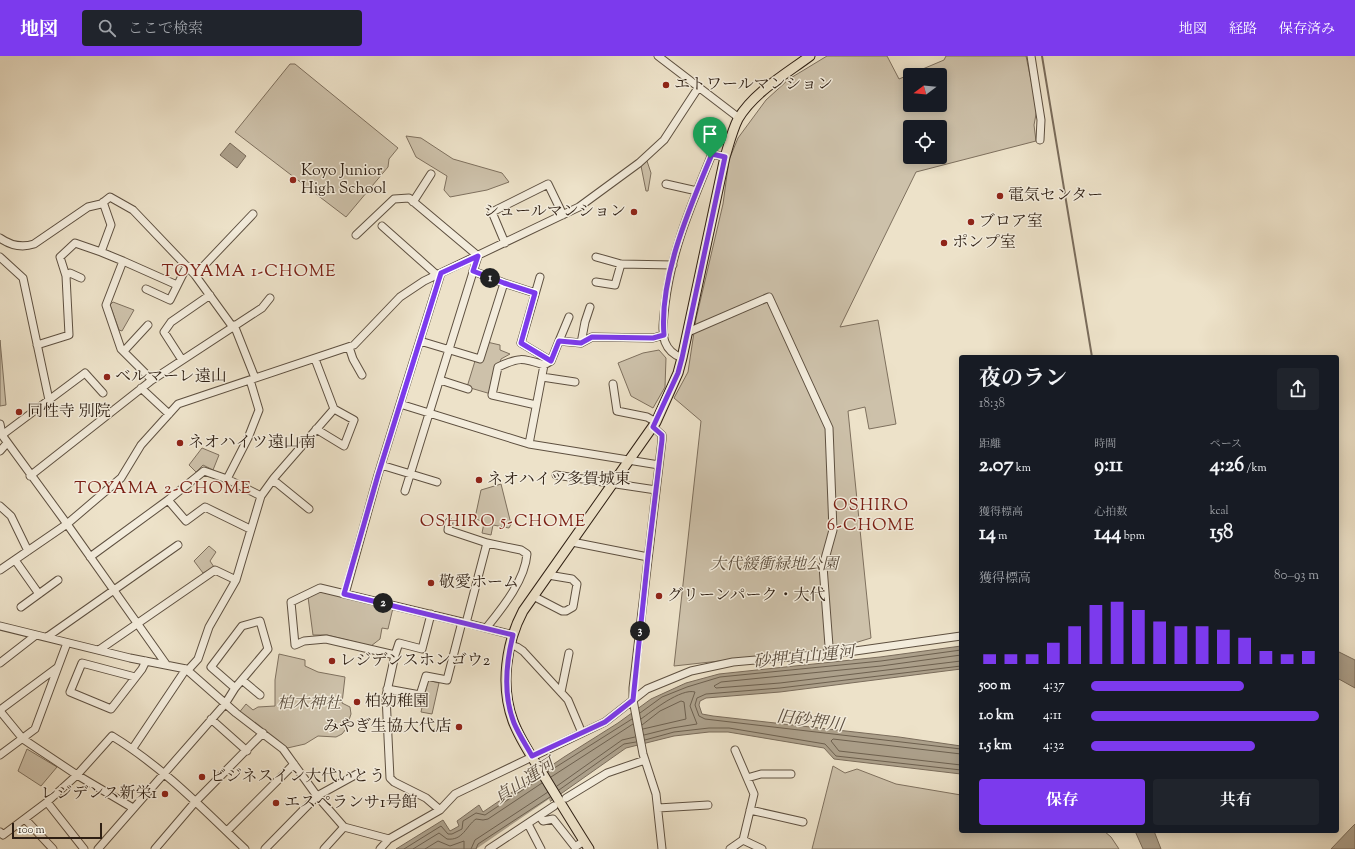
<!DOCTYPE html>
<html lang="ja">
<head>
<meta charset="utf-8">
<style>
	:root { --surface:#171b24; --page:#20242c; --text:#f1f3f6; --muted:#9ea1a6; --accent:#7c3aed }
	body { margin:0; font-family:"Sorts Mill Goudy","Noto Serif JP",serif; background:var(--page); color:var(--text); height:100vh; display:flex; flex-direction:column; font-size:15px; white-space:nowrap }
	* { box-sizing:border-box; margin:0 }
	p { font-size:13px; color:var(--muted) }
	.icon { flex:none; width:22px; height:22px; fill:none; stroke:currentColor; stroke-width:2; stroke-linecap:round; stroke-linejoin:round }
	.map { position:relative; flex:1; overflow:hidden }
	.sheet { position:absolute; left:959px; top:299px; width:380px; height:478px; display:flex; flex-direction:column; background:var(--surface); border-radius:4px; box-shadow:0 2px 10px #0003 }
	.sheet>* { flex:none }
	.needle { width:26px; rotate:254deg }
	.controls { position:absolute; left:903px; top:12px; display:grid; gap:8px }
	.controls a { display:grid; place-items:center; width:44px; height:44px; border-radius:4px; background:var(--surface); box-shadow:0 2px 10px #0003; font-size:20px }
	.scale { position:absolute; left:12px; bottom:10px; width:90px; box-sizing:border-box; padding-left:4px; border:2px solid #2e1f13; border-top:0; font-size:11px; line-height:14px; white-space:nowrap; color:#2e1f13; -webkit-text-stroke:3px #f3ecdc; paint-order:stroke }
	.pin { position:absolute; display:grid; place-items:center; width:34px; height:34px; color:#fff; margin:-41px -17px; border-radius:50% 50% 50% 0; rotate:-45deg; box-shadow:0 0 4px #0007 }
	.pin .icon { rotate:45deg }
	.km { position:absolute; width:20px; height:20px; margin:-10px; border-radius:50%; background:#222; color:#fff; font-size:11px; line-height:20px; text-align:center }
	.round { display:grid; place-items:center; flex:none; width:42px; height:42px; border-radius:4px; background:var(--page) }
	.headline { display:flex; align-items:center; justify-content:space-between; height:68px; padding:0 20px }
	h1 { font-size:22px; font-weight:700; line-height:30px }
	.metrics { display:grid; grid-template-columns:repeat(3,1fr); gap:6px; height:68px; padding:4px 20px }
	.metrics div { display:grid; align-content:center }
	.metrics b { font-size:20px; font-weight:700 }
	.metrics small { font-size:11px; font-weight:400 }
	.metrics p { font-size:11px }
	.chart { height:112px; padding:8px 20px }
	.chart p { display:flex; justify-content:space-between }
	.chart svg { width:100%; height:72px; margin-top:4px; stroke:var(--accent); stroke-width:6 }
	.primary-button { display:flex; gap:8px; margin-top:auto; padding:8px 20px }
	.primary-button a { flex:1; height:46px; border-radius:4px; background:var(--accent); color:#fff; font-size:16px; font-weight:700; line-height:46px; text-align:center }
	.primary-button a+a { background:var(--page); color:var(--text) }
	ul { padding:0 20px; list-style:none; font-size:13px }
	li { display:grid; grid-template-columns:64px 48px 1fr; align-items:center; height:30px }
	li i { height:10px; border-radius:5px; background:var(--accent) }
	header { display:flex; align-items:center; gap:24px; box-sizing:border-box; height:56px; padding:0 20px; background:var(--accent); color:#fff }
	header strong { font-size:19px }
	nav { display:flex; gap:22px; margin-inline-start:auto; font-size:14px }
	.search { width:280px; height:36px; background:var(--page); display:flex; align-items:center; gap:10px; box-sizing:border-box; padding:0 14px; border-radius:4px; color:var(--muted); font-size:15px }
	.map>svg:first-child { display:block }
</style>
</head>
<body>
<header>
<strong>地図</strong>
<div class="search"><svg class="icon" aria-label="search" viewBox="0 0 24 24"><circle cx="10" cy="10" r="6"/><path d="M15 15l6 6"/></svg>ここで検索</div>
<nav><a>地図</a><a>経路</a><a>保存済み</a></nav>
</header>
<div class="map">
<svg width="1355" height="793" viewBox="0 0 1355 793">
	<rect width="100%" height="100%" fill="#ede2c9"/>
	<filter id="stains"><feTurbulence type="fractalNoise" baseFrequency=".005" numOctaves="4"/><feColorMatrix values="0 0 0 0 .2 0 0 0 0 .09 0 0 0 0 .02 0 0 0 .5 -.17"/></filter>
	<radialGradient id="worn" r=".72"><stop offset=".6" stop-color="#630" stop-opacity="0"/><stop offset="1" stop-color="#630" stop-opacity=".3"/></radialGradient>
	<!-- green -->
	<path fill="#cdc1aa" stroke="#7e705e" fill-rule="evenodd" d="M 827,0 L 887,0 L 899,23 L 944,4 L 946,0 L 1026,0 L 1037,53 L 1034,69 L 1036,85 L 916,116 L 840,271 L 878,264 L 896,368 L 869,373 L 865,351 L 848,355 L 871,582 L 838,592 L 674,610 L 701,365 L 674,342 L 688,316 L 696,263 L 723,148 L 729,104 L 738,82 L 766,44 L 789,23 ZM 910,19 L 940,19 L 940,49 L 910,49 ZM 910,71 L 940,71 L 940,101 L 910,101 Z
		M 290,8 L 295,8 L 398,92 L 389,103 L 388,111 L 346,161 L 235,76 Z
		M 406,80 L 421,82 L 453,103 L 502,117 L 509,126 L 487,134 L 450,141 L 444,134 L 447,120 L 416,101 Z
		M 647,105 L 651,117 L 648,135 L 646,135 L 641,110 Z
		M 113,246 L 134,254 L 122,275 L 119,274 L 110,249 Z
		M 0,284 L 6,349 L 0,350 Z
		M 487,286 L 500,289 L 500,294 L 510,298 L 501,303 L 491,338 L 467,331 L 475,305 L 479,306 Z
		M 659,294 L 666,302 L 665,331 L 653,352 L 631,340 L 618,307 L 643,297 Z
		M 202,392 L 219,399 L 213,414 L 203,409 L 196,416 L 189,409 Z
		M 501,428 L 511,468 L 509,472 L 493,469 L 491,479 L 482,477 L 484,467 L 475,462 L 481,434 Z
		M 209,490 L 216,496 L 210,505 L 214,511 L 203,517 L 194,505 Z
		M 321,535 L 393,552 L 388,573 L 382,572 L 380,583 L 371,590 L 327,579 L 313,579 L 308,541 Z
		M 279,598 L 305,604 L 305,610 L 318,616 L 345,621 L 342,647 L 350,651 L 351,658 L 346,673 L 342,678 L 336,681 L 318,680 L 305,688 L 283,693 L 238,658 L 246,648 L 253,654 L 258,651 L 275,650 L 275,624 Z
		M 428,624 L 439,627 L 432,658 L 421,656 Z
		M 27,693 L 57,711 L 41,730 L 18,715 Z
		M 833,710 L 845,717 L 857,713 L 896,728 L 961,739 L 961,775 L 1104,775 L 1111,781 L 1119,793 L 812,793 Z"/>
	<!-- water -->
	<path fill="#aca08b" stroke="#7a6c5b" d="M 230,87 L 246,100 L 237,112 L 220,99 Z
		M 961,590 L 961,613 L 780,636 L 706,642 L 700,645 L 699,649 L 702,658 L 713,660 L 899,681 L 961,690 L 961,718 L 834,703 L 824,692 L 728,676 L 709,676 L 674,680 L 626,692 L 545,749 L 477,793 L 396,793 L 443,764 L 450,775 L 459,770 L 457,765 L 479,749 L 483,756 L 564,701 L 618,667 L 651,643 L 686,627 L 719,618 L 880,601 Z
		M 1337,595 L 1355,604 L 1355,632 L 1337,622 Z
		M 1355,768 L 1355,793 L 1331,793 L 1352,771 Z
		M 1135,775 L 1154,775 L 1161,793 L 1143,793 Z"/>
	<!-- pier -->
	<path fill="#ede2c9" d="M 549,743 L 551,748 L 546,751 L 481,793 L 476,793 Z"/>
	<g fill="none" stroke-linecap="round" stroke-linejoin="round">
		<!-- shore -->
		<path stroke="#6d604f" stroke-width="1" d="M 961,599 L 881,610 L 721,626 L 714,630 L 716,632 L 780,627 L 961,605
			M 961,610 L 780,632 L 706,638 L 697,642 L 695,649 L 699,660 L 705,663 L 961,693
			M 640,657 L 662,641 L 687,631 L 720,621 L 881,605 L 961,594
			M 641,663 C 652,655 681,632 695,636 L 690,650 L 697,668 L 672,672 L 644,679
			M 642,669 L 660,655 L 681,645 L 684,646 L 686,663 L 643,673
			M 645,684 L 674,676 L 709,672 L 729,672 L 825,688 L 836,700 L 961,714
			M 961,698 L 833,683 L 831,685 L 839,695 L 961,709
			M 548,716 L 632,663
			M 551,721 L 633,668
			M 557,730 L 622,684 L 635,681
			M 559,734 L 624,688 L 636,686
			M 404,793 L 441,770 L 448,778 L 452,778 L 462,773 L 463,765 L 476,757 L 485,759 L 539,723
			M 413,793 L 439,777 L 447,783 C 463,785 466,770 476,763 L 483,764 L 488,763 L 542,727
			M 425,793 L 438,785 L 450,790 L 464,785 L 464,793
			M 471,793 L 475,784 L 548,736
			M 476,793 L 478,788 L 550,741"/>
		<!-- stream -->
		<path stroke="#7a6c5b" stroke-width="2" d="M 1042,0 L 1092,301"/>
		<defs>
			<path id="minor" d="M 658,0 L 739,62
				M 1031,0 L 1041,64 L 1040,84
				M 666,128 L 697,135
				M 103,146 L 111,169 L 101,196 L 123,205 L 106,249 L 121,293 L 152,324
				M 413,146 L 431,118
				M 382,170 L 437,219
				M 356,179 L 394,143 L 409,142 L 478,200 L 405,435
				M 0,182 C 10,189 22,192 34,188 L 88,151 L 101,148 L 110,141 L 133,154 L 195,219 L 232,270
				M 505,187 L 492,156 L 548,128 L 563,159
				M 0,201 L 23,222 L 49,344
				M 596,201 L 621,208 L 673,209
				M 123,205 L 177,229
				M 473,215 L 504,227
				M 195,219 L 253,158
				M 66,220 L 70,217 L 81,222
				M 540,221 L 521,287 L 551,305
				M 596,226 L 615,229 L 621,208
				M 146,233 L 170,244 L 187,210
				M 234,269 L 255,322
				M 688,276 L 769,241 L 829,372 L 833,474 L 823,510 L 829,590
				M 420,285 L 480,303 L 504,227 L 535,237
				M 559,285 L 569,261
				M 581,287 L 585,266 L 590,251
				M 37,289 L 69,279 L 66,220 L 60,201 L 75,187 L 101,196
				M 349,291 L 353,303 L 362,319
				M 124,295 L 148,269
				M 682,302 C 674,299 668,294 665,286 C 661,275 664,261 665,249 C 672,192 691,150 712,98 L 725,101
				M 182,304 L 164,276 L 171,266 L 210,239
				M 542,321 L 575,326
				M 250,324 L 259,354 L 248,382 L 227,423 L 261,440
				M 440,324 L 468,333
				M 613,328 L 617,355 L 647,361 L 656,366
				M 141,332 L 169,358
				M 103,337 L 85,317 L 2,379 L 67,468 L 166,608
				M 400,348 L 441,217
				M 536,349 L 492,339 L 498,311 C 519,301 522,302 544,309
				M 0,368 L 2,379
				M 653,371 L 662,379 L 662,384 L 633,632 L 633,644 L 643,698 L 656,738 L 662,793
				M 316,373 L 344,390 L 354,364 L 334,353
				M 529,388 L 544,309 L 551,305 L 559,285 L 581,287 L 592,281 L 653,282 L 664,279
				M 0,395 L 7,387
				M 381,409 L 437,426
				M 556,419 L 656,434
				M 30,420 L 152,324 L 262,252 L 270,242
				M 272,426 L 277,427 L 309,453
				M 168,444 L 186,465 L 205,451 L 250,473
				M 0,450 L 11,460 L 28,495
				M 449,466 L 448,474 L 487,487
				M 572,486 L 648,501
				M 90,501 L 168,444 L 204,415 L 227,423
				M 15,504 L 39,538
				M 0,514 L 67,468 L 121,422 L 141,389 L 178,348 L 354,289 L 400,241 L 424,225 L 579,151 L 639,107 L 664,84 L 698,32
				M 345,538 L 378,419 L 400,348 L 529,388 L 659,409
				M 533,540 L 562,555 L 566,555 L 573,551 L 577,528 L 572,523 L 548,519
				M 21,551 L 58,524
				M 0,570 L 130,602 L 186,613 L 236,657 L 283,693 L 317,740 L 344,771 L 389,783
				M 487,571 C 503,551 525,524 527,498 L 521,494 L 487,487 L 466,567 L 513,579
				M 47,581 L 178,489
				M 510,589 L 517,591 L 523,595 L 568,644 L 582,677
				M 99,594 L 215,514 L 236,524
				M 395,599 L 399,587 L 422,593 L 431,558
				M 0,607 L 36,579
				M 188,614 L 198,603 L 209,571 L 236,524 L 261,440 L 274,422 L 334,353 L 315,303
				M 135,621 L 82,607 L 70,636 L 111,653 L 142,613 L 146,605
				M 242,624 L 260,639
				M 387,633 L 420,639 L 426,620 L 447,624 L 462,566
				M 561,636 L 569,597
				M 0,654 L 58,611 L 67,587
				M 0,655 L 23,683 L 77,719 L 133,752
				M 211,663 L 247,695
				M 133,692 L 186,613
				M 0,699 L 35,673 L 58,611
				M 747,722 L 761,718 L 791,718
				M 566,742 L 607,717 L 645,704
				M 47,746 L 84,793
				M 658,752 L 708,749
				M 440,754 L 426,742 L 394,726 L 390,722 L 386,640 L 395,599 L 326,583 L 304,585 L 295,589 L 291,546 L 320,532 L 466,567
				M 750,754 L 803,766
				M 540,761 L 543,765 L 553,763 L 575,791 L 584,785
				M 25,763 L 53,793
				M 528,768 L 541,793
				M 227,775 L 294,708
				M 0,776 L 3,779 L 47,746 L 77,719 L 112,680 C 163,711 203,753 245,793
				M 743,784 L 762,793
				M 98,793 L 225,648 L 235,632 L 268,593 L 260,565 L 242,570 L 211,611 L 235,632
				M 155,793 L 196,745 L 263,677
				M 265,793 L 317,740 L 357,718
				M 324,793 L 344,771
				M 380,793 L 389,783 L 440,754 L 455,738 L 605,666 L 647,633 L 691,615 L 733,606 L 848,596 L 961,580
				M 489,793 L 554,750
				M 730,793 L 743,784 L 754,738 L 735,694"/>
			<path id="major" d="M 589,793 C 574,769 559,745 544,720 C 533,703 520,684 513,665 C 500,630 506,587 523,555 L 656,366 L 678,317 L 682,302 L 725,101 C 729,88 732,75 738,63 C 754,36 786,18 810,0"/>
		</defs>
		<!-- minor casing -->
		<use href="#minor" stroke="#5e5040" stroke-width="9"/>
		<!-- major casing -->
		<use href="#major" stroke="#2e1f13" stroke-width="11"/>
		<!-- minor -->
		<use href="#minor" stroke="#f3ecdc" stroke-width="7"/>
		<!-- major -->
		<use href="#major" stroke="#ede2c9" stroke-width="9"/>
	</g>
	<g fill="none" stroke-linecap="round" stroke-linejoin="round">
		<defs>
			<path id="route" d="M 712,98 L 725,101 L 682,302 L 678,317 L 653,371 L 662,379 L 662,384 L 648,500 L 633,644 L 605,666 L 532,700 C 526,689 519,679 514,667 C 503,639 506,607 513,579 L 344,538 L 378,419 L 441,217 L 478,200 L 473,215 L 504,227 L 535,237 L 521,287 L 551,305 L 559,285 L 581,287 L 592,281 L 653,282 L 664,279 C 659,221 690,151 712,98 Z"/>
		</defs>
		<!-- route casing -->
		<use href="#route" stroke="#fff" stroke-width="8"/>
		<!-- route -->
		<use href="#route" stroke="#7c3aed" stroke-width="5"/>
	</g>
	<!-- markers -->
	<g fill="#8f2418" stroke="#f3ecdc" stroke-width="1.5">
		<circle cx="666" cy="29" r="4"/>
		<circle cx="293" cy="124" r="4"/>
		<circle cx="1000" cy="140" r="4"/>
		<circle cx="634" cy="156" r="4"/>
		<circle cx="971" cy="166" r="4"/>
		<circle cx="944" cy="187" r="4"/>
		<circle cx="107" cy="321" r="4"/>
		<circle cx="19" cy="356" r="4"/>
		<circle cx="180" cy="387" r="4"/>
		<circle cx="479" cy="424" r="4"/>
		<circle cx="431" cy="527" r="4"/>
		<circle cx="659" cy="540" r="4"/>
		<circle cx="332" cy="605" r="4"/>
		<circle cx="357" cy="646" r="4"/>
		<circle cx="459" cy="671" r="4"/>
		<circle cx="202" cy="721" r="4"/>
		<circle cx="165" cy="738" r="4"/>
		<circle cx="276" cy="747" r="4"/>
	</g>
	<g text-anchor="middle" dominant-baseline="central" stroke-width="3" stroke-linejoin="round" paint-order="stroke">
		<!-- poi labels -->
		<g font-size="16" fill="#2e1f13" stroke="#f3ecdc" text-anchor="start">
			<text x="674" y="29">エトワールマンション</text>
			<text x="301" y="115">Koyo Junior<tspan x="301" dy="18">High School</tspan></text>
			<text x="1008" y="140">電気センター</text>
			<text x="626" y="156" text-anchor="end">シュールマンション</text>
			<text x="979" y="166">ブロア室</text>
			<text x="952" y="187">ポンプ室</text>
			<text x="115" y="321">ベルマーレ遠山</text>
			<text x="27" y="356">同性寺 別院</text>
			<text x="188" y="387">ネオハイツ遠山南</text>
			<text x="487" y="424">ネオハイツ多賀城東</text>
			<text x="439" y="527">敬愛ホーム</text>
			<text x="667" y="540">グリーンパーク・大代</text>
			<text x="340" y="605">レジデンスホンゴウ2</text>
			<text x="365" y="646">柏幼稚園</text>
			<text x="451" y="671" text-anchor="end">みやぎ生協大代店</text>
			<text x="210" y="721">ビジネスイン大代いとう</text>
			<text x="157" y="738" text-anchor="end">レジデンス新栄1</text>
			<text x="284" y="747">エスペランサ1号館</text>
		</g>
		<!-- park labels -->
		<g font-size="16" font-style="italic" fill="#5e5040" stroke="#f3ecdc">
			<text x="774" y="509">大代緩衝緑地公園</text>
			<text x="309" y="648">柏木神社</text>
		</g>
		<!-- neighbourhood labels -->
		<g font-size="17" letter-spacing="1" fill="#7a1f14" stroke="#f3ecdc">
			<text x="249" y="216">TOYAMA 1-CHOME</text>
			<text x="163" y="433">TOYAMA 2-CHOME</text>
			<text x="871" y="450">OSHIRO<tspan x="871" dy="20">6-CHOME</tspan></text>
			<text x="503" y="466">OSHIRO 5-CHOME</text>
		</g>
		<!-- water labels -->
		<g font-size="17" font-style="italic" fill="#5a4c3d" stroke="#f3ecdc">
			<text transform="translate(804 602) rotate(-6)">砂押貞山運河</text>
			<text transform="translate(810 666) rotate(8)">旧砂押川</text>
			<text transform="translate(525 726) rotate(-33)">貞山運河</text>
		</g>
	</g>
	<rect width="100%" height="100%" filter="url(#stains)"/>
	<rect width="100%" height="100%" fill="url(#worn)"/>
</svg>
<div class="controls">
<a><svg class="needle" viewBox="-14 -14 28 28"><path d="M0-13l5 13h-10z" fill="#e53935"/><path d="M0 13l5-13h-10z" fill="#9ea1a6"/></svg></a>
<a><svg class="icon" aria-label="locate" viewBox="0 0 24 24"><circle cx="12" cy="12" r="6"/><path d="M12 2v4M12 18v4M2 12h4M18 12h4"/></svg></a>
</div>
<div class="scale">100 m</div>
<div class="pin" style="left:710px;top:102px;background:#1e9e55"><svg class="icon" aria-label="arrive" viewBox="0 0 24 24"><path d="M6 21V4h12l-3 4 3 4H6"/></svg></div>
<b class="km" style="left:490px;top:222px">1</b>
<b class="km" style="left:383px;top:547px">2</b>
<b class="km" style="left:640px;top:575px">3</b>
<section class="sheet">
<div class="headline"><div><h1>夜のラン</h1><p>18:38</p></div><a class="round"><svg class="icon" aria-label="share" viewBox="0 0 24 24"><path d="M12 15V3M7 8l5-5 5 5M5 13v7h14v-7"/></svg></a></div>
<div class="metrics">
<div><p>距離</p><b>2.07<small> km</small></b></div>
<div><p>時間</p><b>9:11</b></div>
<div><p>ペース</p><b>4:26<small> /km</small></b></div>
</div>
<div class="metrics">
<div><p>獲得標高</p><b>14<small> m</small></b></div>
<div><p>心拍数</p><b>144<small> bpm</small></b></div>
<div><p>kcal</p><b>158</b></div>
</div>
<div class="chart"><p><span>獲得標高</span>80–93 m</p>
<svg viewBox="0 0 160 44" preserveAspectRatio="none"><path d="M5 44V38M15 44V38M25 44V38M35 44V31M45 44V21M55 44V8M65 44V6M75 44V11M85 44V18M95 44V21M105 44V21M115 44V23M125 44V28M135 44V36M145 44V38M155 44V36"/></svg>
</div>
<ul>
<li><b>500 m</b>4:37<i style="width:67%"></i></li>
<li><b>1.0 km</b>4:11<i style="width:100%"></i></li>
<li><b>1.5 km</b>4:32<i style="width:72%"></i></li>
</ul>
<div class="primary-button"><a>保存</a><a>共有</a></div>
</section>
</div>
</body>
</html>
